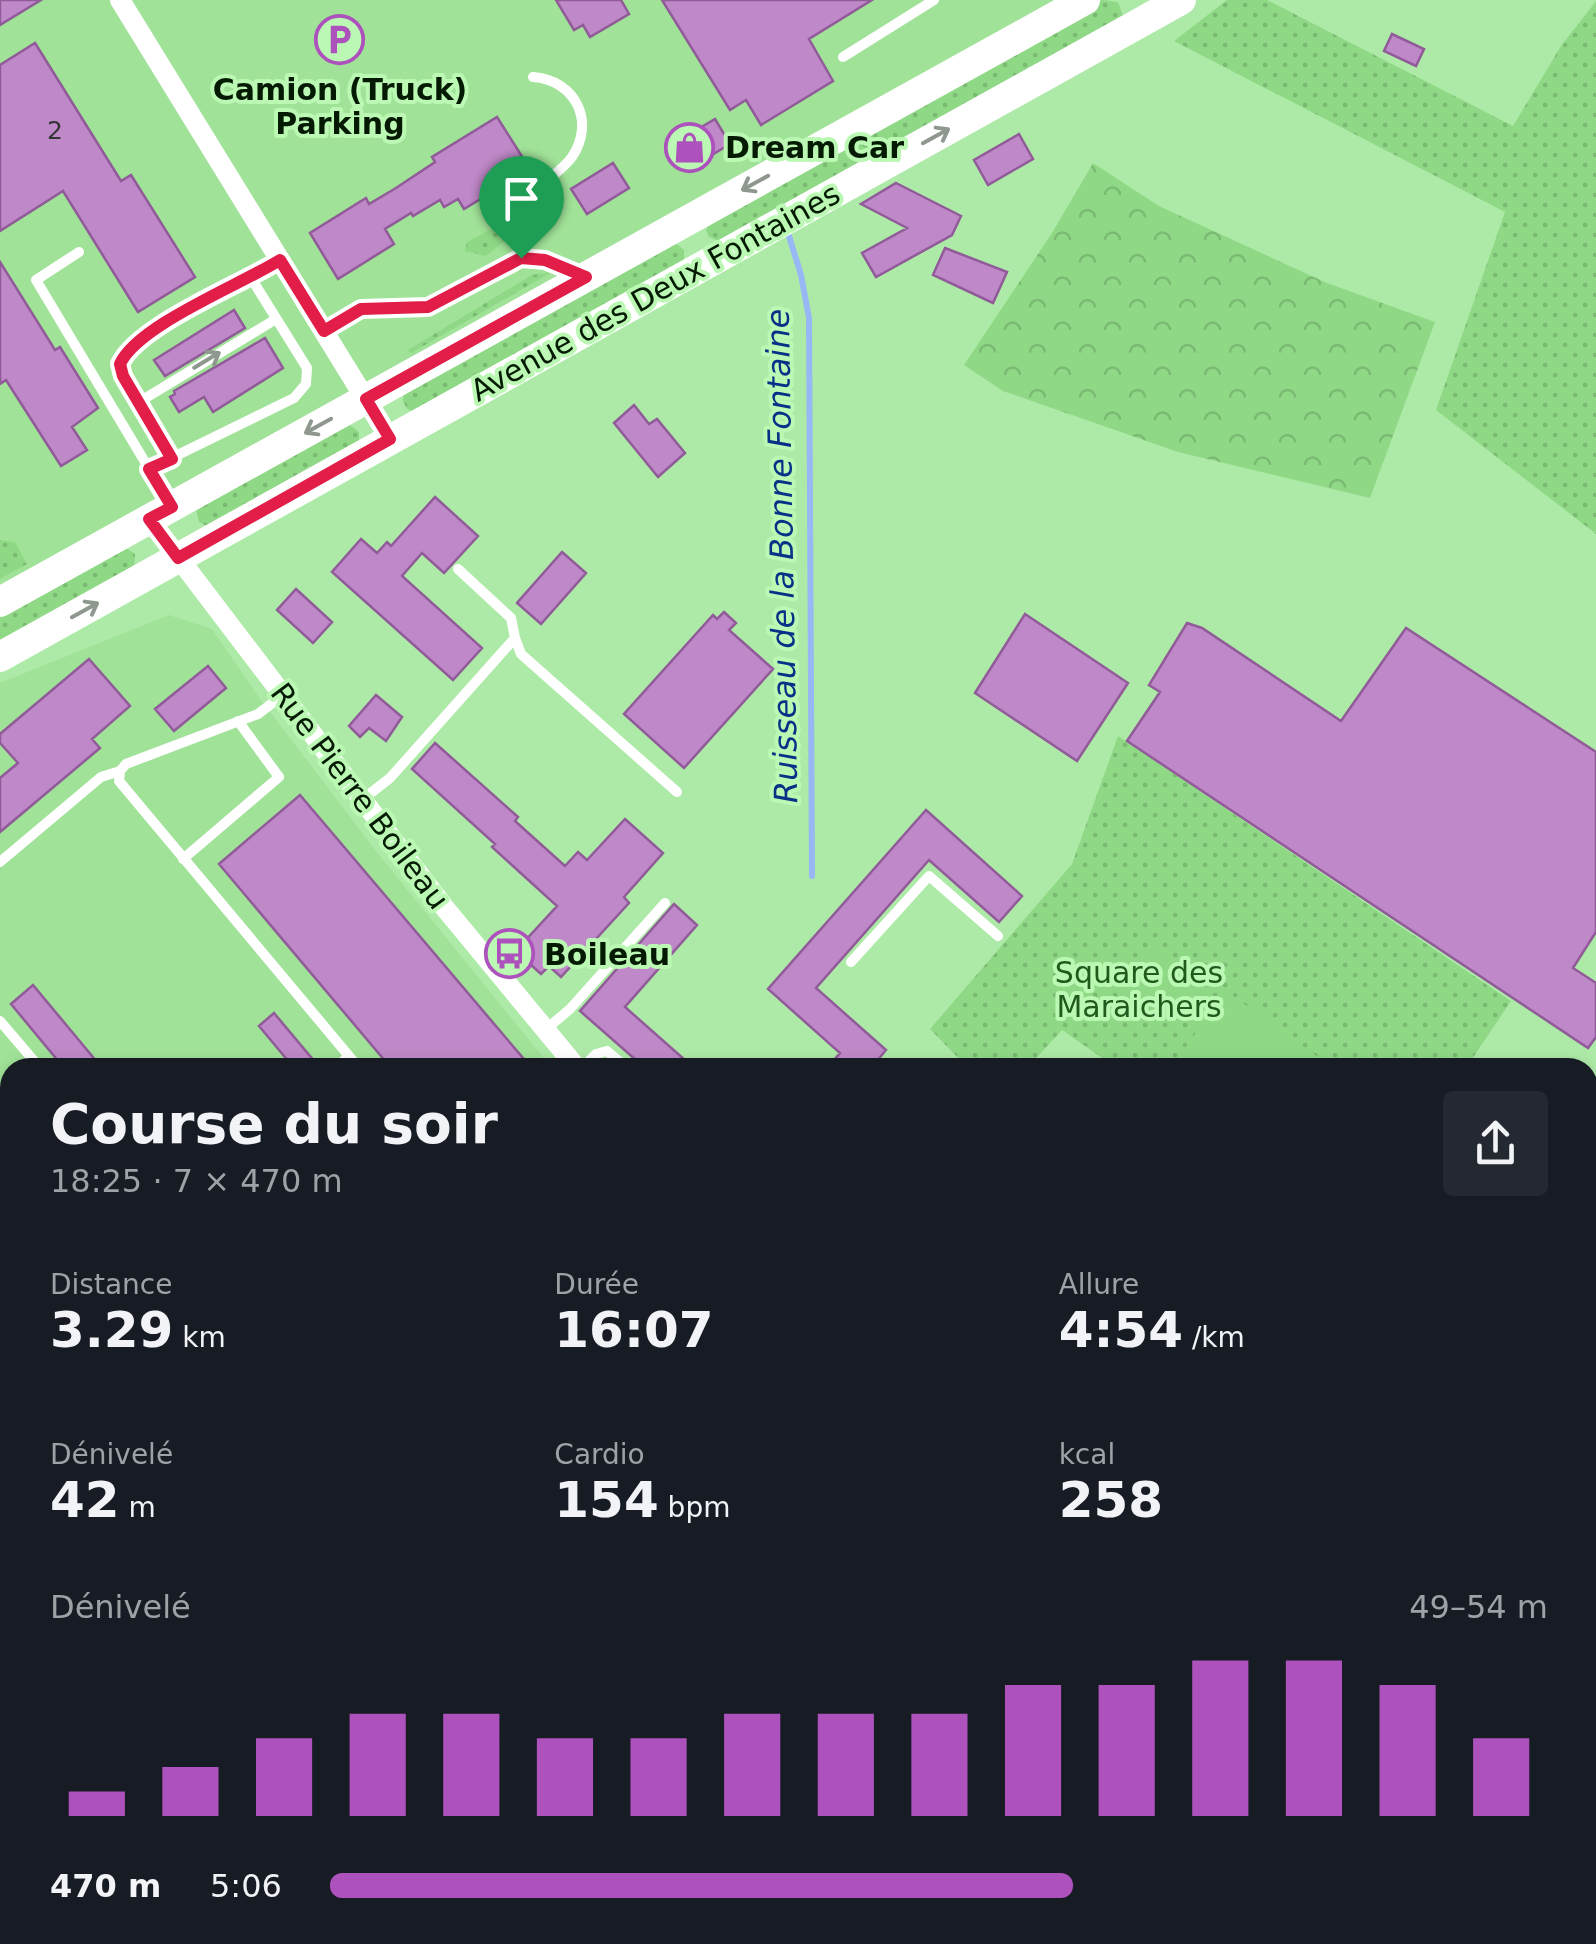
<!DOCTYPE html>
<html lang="fr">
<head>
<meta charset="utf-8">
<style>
	:root { --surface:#171b24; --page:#242831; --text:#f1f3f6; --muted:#9ea1a6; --accent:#ad51bc }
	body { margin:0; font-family:"DejaVu Sans",sans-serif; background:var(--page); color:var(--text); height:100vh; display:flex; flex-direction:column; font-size:38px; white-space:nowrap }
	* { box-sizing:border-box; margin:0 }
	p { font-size:32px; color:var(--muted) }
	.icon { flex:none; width:55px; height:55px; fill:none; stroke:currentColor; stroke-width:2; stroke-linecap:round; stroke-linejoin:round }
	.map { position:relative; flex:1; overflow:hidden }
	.drawer { position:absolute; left:0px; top:1058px; width:1598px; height:888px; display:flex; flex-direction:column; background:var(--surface); border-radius:30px 30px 0 0; box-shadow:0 5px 15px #0003 }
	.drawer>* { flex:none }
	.pin { position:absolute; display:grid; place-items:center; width:85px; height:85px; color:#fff; margin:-102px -42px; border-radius:50% 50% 50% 0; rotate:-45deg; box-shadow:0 0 10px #0007 }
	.pin .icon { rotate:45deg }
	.round { display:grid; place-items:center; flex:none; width:105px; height:105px; border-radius:10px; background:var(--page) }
	.head { display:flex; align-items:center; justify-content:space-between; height:170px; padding:0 50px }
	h1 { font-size:55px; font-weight:700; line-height:75px }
	.metrics { display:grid; grid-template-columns:repeat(3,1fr); gap:15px; height:170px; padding:10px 50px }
	.metrics div { display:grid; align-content:center }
	.metrics b { font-size:50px; font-weight:700 }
	.metrics small { font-size:28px; font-weight:400 }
	.metrics p { font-size:28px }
	.chart { height:280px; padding:20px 50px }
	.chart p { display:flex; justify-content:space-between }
	.chart svg { width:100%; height:180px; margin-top:10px; stroke:var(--accent); stroke-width:6 }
	ul { padding:0 50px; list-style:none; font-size:32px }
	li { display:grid; grid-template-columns:160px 120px 1fr; align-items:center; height:75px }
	li i { height:25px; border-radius:12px; background:var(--accent) }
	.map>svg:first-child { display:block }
</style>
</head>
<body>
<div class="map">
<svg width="1596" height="1944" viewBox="0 0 1596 1944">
	<defs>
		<pattern id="green-dots" width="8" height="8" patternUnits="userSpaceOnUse" patternTransform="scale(2.5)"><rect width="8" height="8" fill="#8fd986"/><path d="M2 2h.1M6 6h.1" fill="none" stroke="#7aba72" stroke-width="1.8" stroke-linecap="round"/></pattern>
		<pattern id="forest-crowns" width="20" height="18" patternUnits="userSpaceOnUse" patternTransform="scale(2.5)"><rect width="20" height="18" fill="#8fd986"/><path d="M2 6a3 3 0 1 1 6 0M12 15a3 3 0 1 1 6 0" fill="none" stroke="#7aba72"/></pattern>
	</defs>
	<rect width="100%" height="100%" fill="#aeeaa7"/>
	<!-- built -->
	<path fill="#a0e298" d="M 0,0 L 1085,0 L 0,602 Z
		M 169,615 L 212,629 L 258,696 L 376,851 L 551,1067 L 10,1068 L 10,1339 L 0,1328 L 0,683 Z
		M 1588,1445 L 1596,1452 L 1596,1944 L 1005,1944 L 1013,1935 L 1588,1935 Z"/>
	<!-- green -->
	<path fill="url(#green-dots)" d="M 1102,0 L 1118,2 L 1123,16 L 722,242 L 709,237 L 706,230 L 712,217 Z
		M 1227,0 L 1267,0 L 1513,126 L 1561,46 L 1596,1 L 1596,534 L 1436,410 L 1505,212 L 1174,41 Z
		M 540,204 L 541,212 L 486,256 L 465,251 L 467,242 Z
		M 673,241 L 684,250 L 684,263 L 415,412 L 407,409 L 403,401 L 404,392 Z
		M 552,272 L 411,353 L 408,350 L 532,275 Z
		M 346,422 L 359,432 L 359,442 L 207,526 L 199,522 L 196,509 Z
		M 0,540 L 15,542 L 27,564 L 0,579 Z
		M 123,546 L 135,554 L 134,569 L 0,645 L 0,612 Z
		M 1118,736 L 1511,1001 L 1466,1068 L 1115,1067 L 1062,1030 L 1028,1067 L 967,1067 L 930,1029 L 1072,864 Z"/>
	<!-- forest -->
	<path fill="url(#forest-crowns)" d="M 1093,163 L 1159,206 L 1327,283 L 1435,322 L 1370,498 L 1178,452 L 1003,391 L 964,365 L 1052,233 Z"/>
	<!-- pitch -->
	<path fill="#8fd986" d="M 1153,950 L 1202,990 L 1180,1017 L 1131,978 Z
		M 1226,991 L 1332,1067 L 1190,1067 L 1178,1058 Z"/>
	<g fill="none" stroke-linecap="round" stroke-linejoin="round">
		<!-- stream -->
		<path stroke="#97b8f4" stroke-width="6" d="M 789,236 L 801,275 L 809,318 L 812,876"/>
	</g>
	<!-- building -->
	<path fill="#bf88c8" stroke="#905b98" stroke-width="2.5" d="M 0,0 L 41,0 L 0,25 Z
		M 556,0 L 621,0 L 629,14 L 590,37 L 583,25 L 574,30 Z
		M 662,0 L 872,0 L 809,39 L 833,81 L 761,125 L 746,100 L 730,110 Z
		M 1392,34 L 1424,49 L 1416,66 L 1384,51 Z
		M 35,43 L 121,181 L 131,175 L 195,277 L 138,312 L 63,191 L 0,231 L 0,65 Z
		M 497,117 L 530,169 L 464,209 L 458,199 L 444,207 L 440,200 L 413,216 L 411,213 L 385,229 L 394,244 L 338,279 L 310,233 L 366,198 L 369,204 L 396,188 L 435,162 L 432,157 Z
		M 715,119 L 730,144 L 710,156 L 695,131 Z
		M 1019,134 L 1033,159 L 988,185 L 974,160 Z
		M 613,163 L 629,188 L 587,214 L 571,189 Z
		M 896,183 L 961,216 L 952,235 L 876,277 L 862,253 L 907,228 L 861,204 Z
		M 945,248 L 1007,272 L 993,303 L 933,275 Z
		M 0,262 L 55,350 L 60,347 L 98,408 L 72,427 L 87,450 L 61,466 L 6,380 L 0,384 Z
		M 234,310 L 245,328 L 165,376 L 154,360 Z
		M 265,338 L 283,368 L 213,412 L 204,397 L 179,412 L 170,397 L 175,394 L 174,391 Z
		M 634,405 L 649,424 L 657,419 L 685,453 L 658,477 L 614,423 Z
		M 435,497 L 478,536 L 444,573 L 422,553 L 402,576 L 482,648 L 453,680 L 332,572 L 361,539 L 377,553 L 387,542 L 391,546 Z
		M 562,552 L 586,573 L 541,624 L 517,603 Z
		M 296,589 L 332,622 L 313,643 L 277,610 Z
		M 724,612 L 736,623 L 729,630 L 773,669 L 684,768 L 624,714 L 713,615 L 717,619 Z
		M 1025,614 L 1128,683 L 1077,761 L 975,693 Z
		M 1187,623 L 1202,628 L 1341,721 L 1406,628 L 1596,752 L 1596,932 L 1573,968 L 1596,983 L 1596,1037 L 1588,1048 L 1127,741 L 1160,692 L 1149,685 Z
		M 89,659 L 130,706 L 92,739 L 100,748 L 0,832 L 0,778 L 18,763 L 0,743 L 0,734 Z
		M 208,666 L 226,688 L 174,731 L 155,709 Z
		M 376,695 L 402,717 L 386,741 L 369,728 L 360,737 L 349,726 Z
		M 435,743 L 518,817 L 515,821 L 565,866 L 578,852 L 587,860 L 625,819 L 663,853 L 624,897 L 629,903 L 561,977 L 549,966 L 541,974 L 519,954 L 526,945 L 523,943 L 557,906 L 492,847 L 495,844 L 412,769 Z
		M 300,795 L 523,1058 L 512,1068 L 391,1068 L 219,864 Z
		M 926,810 L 1022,896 L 999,922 L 929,860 L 816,988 L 886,1050 L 871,1068 L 827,1068 L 840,1053 L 768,989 Z
		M 674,904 L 697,925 L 625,1007 L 694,1068 L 645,1068 L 580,1011 Z
		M 33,985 L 102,1068 L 64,1068 L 11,1004 Z
		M 274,1013 L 320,1068 L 294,1068 L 259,1026 Z"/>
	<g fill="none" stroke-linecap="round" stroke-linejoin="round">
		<!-- service -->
		<path stroke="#fff" stroke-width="10" d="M 843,57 L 934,0
			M 533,77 C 575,80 596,121 572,157 C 565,167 552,176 543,184
			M 79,252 L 36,280 L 169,502
			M 325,331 L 361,309 L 429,307 L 521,258 L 545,260 L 580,275
			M 139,402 L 276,319
			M 172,459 L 123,376 L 119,364 C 137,325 241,285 281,260
			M 149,469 L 294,398 L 306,384 L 307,368 L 251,278
			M 458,569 L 511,618 L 515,638
			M 283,695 L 258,714 L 126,764 L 120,771 L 119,781 L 359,1068
			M 363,799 L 390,778 L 515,638 L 521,654 L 677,792
			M 183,859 L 279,777 L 238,721
			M 0,862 L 101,777 L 120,771
			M 851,962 L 929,876 L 998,936
			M 0,1021 L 40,1068
			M 545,1030 L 570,1009 L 665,903
			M 335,1068 L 349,1056
			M 582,1068 L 596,1054 L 607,1051 L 627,1068
			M 0,1143 L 10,1154
			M 1588,1229 L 1596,1237
			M 1588,1422 L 1596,1429
			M 0,1934 L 10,1923
			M 1139,1935 L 1144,1944
			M 185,1944 L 193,1935"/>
		<!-- minor -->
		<path stroke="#fff" stroke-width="20" d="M 120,0 L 390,439
			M 149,519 L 444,907 L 577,1068
			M 1588,1398 L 1596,1406
			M 1588,1445 L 1596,1452
			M 0,1617 L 10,1606
			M 612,1935 L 622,1944
			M 1380,1935 L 1391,1944
			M 139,1944 L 147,1935
			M 230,1944 L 238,1935
			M 577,1944 L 585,1935"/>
		<!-- primary -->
		<path stroke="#fff" stroke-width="30" d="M 0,602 L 1085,0
			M 0,657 L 1181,0
			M 1588,1270 L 1596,1261
			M 1588,1298 L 1596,1289
			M 977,1944 L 985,1935"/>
	</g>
	<!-- one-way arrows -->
	<defs><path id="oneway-shaft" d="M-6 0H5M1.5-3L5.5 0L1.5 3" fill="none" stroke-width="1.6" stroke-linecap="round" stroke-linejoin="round" transform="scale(2.5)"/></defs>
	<g stroke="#8e988e">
		<use href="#oneway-shaft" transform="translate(936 136) rotate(-29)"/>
		<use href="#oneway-shaft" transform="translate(755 183) rotate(151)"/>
		<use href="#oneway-shaft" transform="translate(207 360) rotate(-31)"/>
		<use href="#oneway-shaft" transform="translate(318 426) rotate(151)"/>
		<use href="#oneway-shaft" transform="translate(85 610) rotate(-29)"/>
	</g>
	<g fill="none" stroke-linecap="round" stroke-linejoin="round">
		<defs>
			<path id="route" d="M 521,258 L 545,260 L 586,277 L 366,399 L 390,439 L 178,558 L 149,519 L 172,507 L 149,469 L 172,459 L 123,376 L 120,364 C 138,325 240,285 280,260 L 324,331 L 361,309 L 428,307 Z"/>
		</defs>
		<!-- route casing -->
		<use href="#route" stroke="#fff" stroke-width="20"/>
		<!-- route -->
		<use href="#route" stroke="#e11d48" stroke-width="12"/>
	</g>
	<!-- icons -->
	<defs>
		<symbol id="parking-ring" viewBox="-11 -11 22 22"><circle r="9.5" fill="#bbf8b4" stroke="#ad51bc" stroke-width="1.5"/><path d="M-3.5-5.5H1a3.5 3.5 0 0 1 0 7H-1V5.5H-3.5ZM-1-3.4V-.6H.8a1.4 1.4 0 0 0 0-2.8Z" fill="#ad51bc"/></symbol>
		<symbol id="shop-ring" viewBox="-11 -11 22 22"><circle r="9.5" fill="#bbf8b4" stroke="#ad51bc" stroke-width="1.5"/><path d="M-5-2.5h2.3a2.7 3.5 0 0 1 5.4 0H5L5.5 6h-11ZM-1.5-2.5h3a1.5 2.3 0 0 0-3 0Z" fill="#ad51bc"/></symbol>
		<symbol id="bus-ring" viewBox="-11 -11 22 22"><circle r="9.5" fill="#bbf8b4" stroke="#ad51bc" stroke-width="1.5"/><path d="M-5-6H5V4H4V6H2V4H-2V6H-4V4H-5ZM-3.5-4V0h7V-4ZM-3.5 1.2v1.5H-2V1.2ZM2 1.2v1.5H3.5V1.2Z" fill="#ad51bc"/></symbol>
	</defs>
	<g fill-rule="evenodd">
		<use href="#parking-ring" x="312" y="12" width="55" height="55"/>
		<use href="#shop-ring" x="662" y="120" width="55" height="55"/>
		<use href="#bus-ring" x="482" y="926" width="55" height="55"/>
	</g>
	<g text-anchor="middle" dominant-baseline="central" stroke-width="8" stroke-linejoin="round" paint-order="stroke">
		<!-- number labels -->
		<g font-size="25" fill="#333634">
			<text x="55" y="130">2</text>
		</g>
		<!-- poi labels -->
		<g font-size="30" font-weight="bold" fill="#041a03" stroke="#bbf8b4" text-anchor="start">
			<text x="340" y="89" text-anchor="middle">Camion (Truck)<tspan x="340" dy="34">Parking</tspan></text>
			<text x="725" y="147">Dream Car</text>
			<text x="544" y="954">Boileau</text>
		</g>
		<!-- street labels -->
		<g font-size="30" fill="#041a03" stroke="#bbf8b4">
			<text transform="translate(655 292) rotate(-29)">Avenue des Deux Fontaines</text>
			<text transform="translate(360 796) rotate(53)">Rue Pierre Boileau</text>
		</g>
		<!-- park labels -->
		<g font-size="30" fill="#215a1c" stroke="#bbf8b4">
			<text x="1139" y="972">Square des<tspan x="1139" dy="34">Maraichers</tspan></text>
		</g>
		<!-- water labels -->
		<g font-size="32" font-style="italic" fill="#063186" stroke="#bbf8b4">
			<text transform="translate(782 556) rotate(-91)">Ruisseau de la Bonne Fontaine</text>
		</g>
	</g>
</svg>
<div class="pin" style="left:521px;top:258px;background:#1e9e55"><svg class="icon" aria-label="arrive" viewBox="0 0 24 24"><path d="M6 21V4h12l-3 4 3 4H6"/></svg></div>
<section class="drawer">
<div class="head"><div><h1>Course du soir</h1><p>18:25 · 7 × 470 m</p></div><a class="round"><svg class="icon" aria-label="share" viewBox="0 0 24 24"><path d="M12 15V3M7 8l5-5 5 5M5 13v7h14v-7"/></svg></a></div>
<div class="metrics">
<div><p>Distance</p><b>3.29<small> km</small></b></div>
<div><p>Durée</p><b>16:07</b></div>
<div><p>Allure</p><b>4:54<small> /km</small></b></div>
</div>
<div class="metrics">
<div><p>Dénivelé</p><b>42<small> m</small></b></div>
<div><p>Cardio</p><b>154<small> bpm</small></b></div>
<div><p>kcal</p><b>258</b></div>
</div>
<div class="chart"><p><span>Dénivelé</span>49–54 m</p>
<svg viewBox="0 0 160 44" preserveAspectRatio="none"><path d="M5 44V38M15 44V32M25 44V25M35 44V19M45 44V19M55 44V25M65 44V25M75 44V19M85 44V19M95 44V19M105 44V12M115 44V12M125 44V6M135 44V6M145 44V12M155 44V25"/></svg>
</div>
<ul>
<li><b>470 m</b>5:06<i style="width:61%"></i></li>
</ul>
</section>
</div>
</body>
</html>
